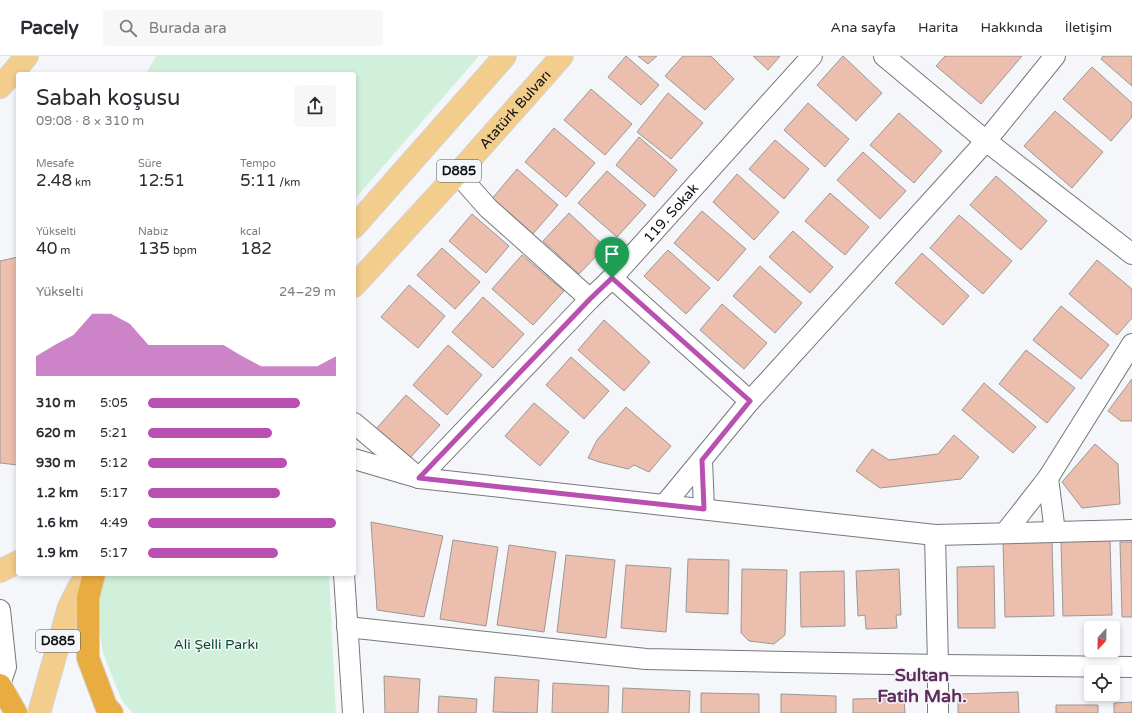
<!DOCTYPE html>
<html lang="tr">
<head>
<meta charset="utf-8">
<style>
	:root { --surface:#fff; --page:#f7f7f7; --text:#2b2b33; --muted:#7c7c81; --line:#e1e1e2; --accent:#b84fb1 }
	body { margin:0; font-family:"Varela Round",sans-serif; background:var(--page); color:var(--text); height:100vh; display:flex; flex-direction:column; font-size:15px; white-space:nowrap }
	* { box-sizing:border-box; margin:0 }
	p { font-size:13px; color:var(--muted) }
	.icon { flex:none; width:22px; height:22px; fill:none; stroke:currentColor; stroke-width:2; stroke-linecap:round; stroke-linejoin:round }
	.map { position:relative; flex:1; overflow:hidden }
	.panel { position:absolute; left:16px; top:16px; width:340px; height:504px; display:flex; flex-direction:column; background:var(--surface); border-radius:4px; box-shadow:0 2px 6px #0003 }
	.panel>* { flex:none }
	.needle { width:26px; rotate:202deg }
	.fabs { position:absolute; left:1084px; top:565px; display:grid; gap:8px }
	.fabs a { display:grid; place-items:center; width:36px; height:36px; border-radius:4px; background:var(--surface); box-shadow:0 2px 6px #0003; font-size:20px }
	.pin { position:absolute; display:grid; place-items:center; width:34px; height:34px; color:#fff; margin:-41px -17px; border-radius:50% 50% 50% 0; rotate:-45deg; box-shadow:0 0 4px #0007 }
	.pin .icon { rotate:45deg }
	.round { display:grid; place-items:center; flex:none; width:42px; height:42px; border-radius:4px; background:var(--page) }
	.overview { display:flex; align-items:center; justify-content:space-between; height:68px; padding:0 20px }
	h1 { font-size:22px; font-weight:600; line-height:30px }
	.stats { display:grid; grid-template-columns:repeat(3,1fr); gap:6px; height:68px; padding:4px 20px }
	.stats div { display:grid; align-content:center }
	.stats b { font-size:17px; font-weight:600 }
	.stats small { font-size:11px; font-weight:400 }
	.stats p { font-size:11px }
	.chart { height:112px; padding:8px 20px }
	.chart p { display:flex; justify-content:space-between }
	.chart svg { width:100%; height:72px; margin-top:4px; fill:var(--accent); opacity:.7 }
	ul { padding:0 20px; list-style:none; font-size:13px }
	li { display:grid; grid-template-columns:64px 48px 1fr; align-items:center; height:30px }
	li i { height:10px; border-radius:5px; background:var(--accent) }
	header { display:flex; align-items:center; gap:24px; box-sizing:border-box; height:56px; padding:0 20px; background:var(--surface); border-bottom:1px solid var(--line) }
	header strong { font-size:19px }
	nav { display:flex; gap:22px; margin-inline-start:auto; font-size:14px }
	.search { width:280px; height:36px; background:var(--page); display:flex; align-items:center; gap:10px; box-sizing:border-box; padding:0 14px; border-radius:4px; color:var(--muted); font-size:15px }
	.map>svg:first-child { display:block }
</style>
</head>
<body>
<header>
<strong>Pacely</strong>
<div class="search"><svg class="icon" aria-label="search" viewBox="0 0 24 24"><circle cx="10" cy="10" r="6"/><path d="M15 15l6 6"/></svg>Burada ara</div>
<nav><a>Ana sayfa</a><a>Harita</a><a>Hakkında</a><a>İletişim</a></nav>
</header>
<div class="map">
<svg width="1132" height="657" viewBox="0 0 1132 657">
	<rect width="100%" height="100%" fill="#f4f6fa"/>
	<!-- green -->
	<path fill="#d1f0db" d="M 156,0 L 479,0 L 354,144 L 354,18 L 146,18 Z
		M 107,518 L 329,518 L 336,657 L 133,657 L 122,645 L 103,597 L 96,554 L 105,520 Z"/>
	<!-- building -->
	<path fill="#ebbead" stroke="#9c9896" d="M 626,0 L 659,29 L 641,49 L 608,21 Z
		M 638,0 L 657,0 L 648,8 Z
		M 683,0 L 711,0 L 734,23 L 705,54 L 665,20 Z
		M 753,0 L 780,0 L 768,14 Z
		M 843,0 L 882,37 L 856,65 L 817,29 Z
		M 945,0 L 1022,0 L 981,48 L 936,10 Z
		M 1103,0 L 1132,0 L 1132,30 L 1101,3 Z
		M 1092,11 L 1132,47 L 1132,61 L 1111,85 L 1063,43 Z
		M 591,33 L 632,68 L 605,99 L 564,64 Z
		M 668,37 L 703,67 L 671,103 L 637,76 Z
		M 808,47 L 849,83 L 825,111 L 784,74 Z
		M 1055,55 L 1103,96 L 1072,132 L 1024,90 Z
		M 899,57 L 942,95 L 914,127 L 870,89 Z
		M 554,72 L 595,107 L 566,141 L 525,106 Z
		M 639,81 L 677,114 L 654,141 L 616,109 Z
		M 775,84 L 809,113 L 784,143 L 749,113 Z
		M 863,96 L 906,135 L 880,163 L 837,124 Z
		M 517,113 L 558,149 L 532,179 L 491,144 Z
		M 607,115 L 646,149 L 617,181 L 578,147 Z
		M 737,118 L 779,156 L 754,184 L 713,146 Z
		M 996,120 L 1047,165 L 1021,194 L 970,149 Z
		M 830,137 L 869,171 L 845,199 L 805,165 Z
		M 702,155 L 746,193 L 718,225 L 674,187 Z
		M 569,157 L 605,191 L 579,218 L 543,185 Z
		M 472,158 L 509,190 L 486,217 L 449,185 Z
		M 959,159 L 1012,205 L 983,238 L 930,192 Z
		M 793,175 L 833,211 L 810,237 L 769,201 Z
		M 442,192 L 480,226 L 455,253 L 417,219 Z
		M 668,194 L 710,232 L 686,258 L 644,220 Z
		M 922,197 L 969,240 L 943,269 L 895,227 Z
		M 522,199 L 564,235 L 533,269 L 492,233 Z
		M 18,201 L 18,409 L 0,407 L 0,205 Z
		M 1097,204 L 1132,233 L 1132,262 L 1117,279 L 1069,238 Z
		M 760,210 L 802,247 L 775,277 L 733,240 Z
		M 409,229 L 445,260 L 418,292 L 381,261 Z
		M 483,241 L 524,278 L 493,312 L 452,276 Z
		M 722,248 L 767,287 L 744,313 L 700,274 Z
		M 1061,250 L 1109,289 L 1081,323 L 1033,284 Z
		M 604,264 L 650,306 L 624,335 L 578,294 Z
		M 448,289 L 482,319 L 447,359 L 413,329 Z
		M 1026,294 L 1075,332 L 1047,367 L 999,328 Z
		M 571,301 L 609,335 L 584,363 L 546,329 Z
		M 1132,323 L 1132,365 L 1121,365 L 1108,355 Z
		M 984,327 L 1036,371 L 1013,397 L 962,354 Z
		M 406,339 L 440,369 L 409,403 L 376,373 Z
		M 534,347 L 569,376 L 540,410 L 505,380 Z
		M 626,351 L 671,390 L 649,416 L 634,409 L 628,413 L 599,406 L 588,402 L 597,384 Z
		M 954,379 L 979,401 L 961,423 L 880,432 L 856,415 L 872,393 L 889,404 L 938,398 Z
		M 1095,388 L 1118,408 L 1120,448 L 1082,452 L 1062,426 Z
		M 371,466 L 443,480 L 424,561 L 377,554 Z
		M 1110,483 L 1112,559 L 1063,560 L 1061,485 Z
		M 453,484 L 498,491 L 486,570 L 440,563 Z
		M 1052,485 L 1054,560 L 1005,561 L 1003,486 Z
		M 1120,486 L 1132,486 L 1132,561 L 1122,561 Z
		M 509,489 L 556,496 L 544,576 L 497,569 Z
		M 566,499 L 615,504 L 606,582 L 557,576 Z
		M 688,503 L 729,504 L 728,558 L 686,556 Z
		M 626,509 L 671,512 L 666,576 L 621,572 Z
		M 994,510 L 995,572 L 958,572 L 957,511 Z
		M 742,513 L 787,514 L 785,579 L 774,588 L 749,585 L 741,577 Z
		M 899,513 L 901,559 L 896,559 L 897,572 L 866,573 L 865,559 L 858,560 L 856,515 Z
		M 844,515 L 845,570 L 801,571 L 800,516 Z
		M 384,620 L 420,623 L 418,657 L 385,657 Z
		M 495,621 L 539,624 L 537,657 L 493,656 Z
		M 553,627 L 609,630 L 608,657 L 552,657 Z
		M 623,632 L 690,635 L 689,657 L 622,657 Z
		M 1018,636 L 1019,657 L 958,657 L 958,638 Z
		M 701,637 L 759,638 L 759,657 L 701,657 Z
		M 781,638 L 836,640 L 836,657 L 781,657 Z
		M 439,640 L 477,643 L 476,657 L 438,657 Z
		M 904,642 L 905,657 L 853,657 L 853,643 Z
		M 1132,646 L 1132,657 L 1114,657 L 1114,647 Z
		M 1056,649 L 1098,649 L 1098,657 L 1056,657 Z"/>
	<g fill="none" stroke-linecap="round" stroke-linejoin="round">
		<defs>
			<g id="minor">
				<path d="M 884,0 L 986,85 L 1132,198"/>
				<path d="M 457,117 L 488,152 L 590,243"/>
				<path d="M 612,222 L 750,345"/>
				<path id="s1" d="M 354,367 L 419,422 L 590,243 L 612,222 L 812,0"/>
				<path d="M 354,403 L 419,422 L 935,479 L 1132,474"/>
				<path d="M 702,404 L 704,453"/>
				<path d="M 1048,422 L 1055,476"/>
				<path d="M 665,448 L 750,345 L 986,85 L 1055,0"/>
				<path d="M 1005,477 L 1048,422 L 1132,288"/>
				<path d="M 935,479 L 938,609 L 938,657"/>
				<path d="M 344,518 L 353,657"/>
				<path d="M 0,554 L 6,611 L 0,628"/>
				<path d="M 347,571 L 646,603 L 938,609 L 1132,611"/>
			</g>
			<g id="major">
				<path d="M 0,31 L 27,0"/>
				<path d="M 354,171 L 505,0"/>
				<path id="s2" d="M 354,230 L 467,107 L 562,0"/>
				<path d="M 0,515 L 18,506"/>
				<path d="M 39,657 L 69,551 L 79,531 L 89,518"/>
			</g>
			<path id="highway" d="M 94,518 L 88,542 L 88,602 L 106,650 L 112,657
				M 0,629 L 16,657"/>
		</defs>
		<!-- minor casing -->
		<use href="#minor" stroke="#76787b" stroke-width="22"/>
		<!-- major casing -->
		<use href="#major" stroke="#d4d4d4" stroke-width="24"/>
		<!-- highway casing -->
		<use href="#highway" stroke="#d4d4d4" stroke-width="24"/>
		<!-- minor -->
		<use href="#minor" stroke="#fff" stroke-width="20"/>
		<!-- major -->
		<use href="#major" stroke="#f2cd8c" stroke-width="22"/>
		<!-- highway -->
		<use href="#highway" stroke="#e9ac40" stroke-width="22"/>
	</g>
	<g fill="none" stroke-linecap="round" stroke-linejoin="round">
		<defs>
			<path id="route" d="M 612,222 L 750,345 L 702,404 L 704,453 L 419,422 L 590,243 Z"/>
		</defs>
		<!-- route casing -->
		<use href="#route" stroke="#fff" stroke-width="8"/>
		<!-- route -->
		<use href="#route" stroke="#b84fb1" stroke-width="5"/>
	</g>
	<g text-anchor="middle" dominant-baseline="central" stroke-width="3" stroke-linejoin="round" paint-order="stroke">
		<!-- shield labels -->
		<g fill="#f4f6fa" stroke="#545557" stroke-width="1">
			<rect x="437" y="104" width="44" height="22" rx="3"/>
			<rect x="36" y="574" width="44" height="22" rx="3"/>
		</g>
		<g font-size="13" font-weight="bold" fill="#0f1011">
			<text x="459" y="115">D885</text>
			<text x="58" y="585">D885</text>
		</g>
		<!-- street labels -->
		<g font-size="14" fill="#0f1011" stroke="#f4f6fa">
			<text stroke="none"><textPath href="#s2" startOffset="239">Atatürk Bulvarı</textPath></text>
			<text stroke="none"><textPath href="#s1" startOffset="451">119. Sokak</textPath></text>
		</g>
		<!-- park labels -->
		<g font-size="14" fill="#094e2c" stroke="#f4f6fa">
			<text x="216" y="588">Ali Şelli Parkı</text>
		</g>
		<!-- district labels -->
		<g font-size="18" font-weight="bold" fill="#5f2b5b" stroke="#f4f6fa">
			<text x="922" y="619">Sultan<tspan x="922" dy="21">Fatih Mah.</tspan></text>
		</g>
	</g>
</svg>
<div class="fabs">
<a><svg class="needle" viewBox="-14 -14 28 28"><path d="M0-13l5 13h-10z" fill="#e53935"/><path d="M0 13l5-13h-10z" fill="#7c7c81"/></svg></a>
<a><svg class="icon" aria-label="locate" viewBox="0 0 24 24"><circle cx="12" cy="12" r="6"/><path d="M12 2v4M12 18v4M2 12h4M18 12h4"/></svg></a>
</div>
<div class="pin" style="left:612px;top:222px;background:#1e9e55"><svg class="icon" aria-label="arrive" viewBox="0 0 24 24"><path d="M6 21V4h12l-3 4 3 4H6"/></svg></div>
<section class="panel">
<div class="overview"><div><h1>Sabah koşusu</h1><p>09:08 · 8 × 310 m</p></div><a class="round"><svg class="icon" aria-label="share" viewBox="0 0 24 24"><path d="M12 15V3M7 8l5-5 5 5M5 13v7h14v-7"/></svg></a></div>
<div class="stats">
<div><p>Mesafe</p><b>2.48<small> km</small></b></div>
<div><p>Süre</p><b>12:51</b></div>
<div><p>Tempo</p><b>5:11<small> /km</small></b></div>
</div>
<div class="stats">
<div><p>Yükselti</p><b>40<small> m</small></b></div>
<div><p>Nabız</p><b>135<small> bpm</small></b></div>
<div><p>kcal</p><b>182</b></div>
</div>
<div class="chart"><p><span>Yükselti</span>24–29 m</p>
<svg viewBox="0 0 160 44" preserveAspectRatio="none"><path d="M0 44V32L10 25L20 19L30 6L40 6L50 12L60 25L70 25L80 25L90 25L100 25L110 32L120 38L130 38L140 38L150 38L160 32V44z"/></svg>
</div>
<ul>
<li><b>310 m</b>5:05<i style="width:81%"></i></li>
<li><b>620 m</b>5:21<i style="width:66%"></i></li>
<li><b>930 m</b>5:12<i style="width:74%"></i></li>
<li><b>1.2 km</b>5:17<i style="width:70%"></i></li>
<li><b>1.6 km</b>4:49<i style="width:100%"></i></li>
<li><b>1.9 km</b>5:17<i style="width:69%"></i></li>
</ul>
</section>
</div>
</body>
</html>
